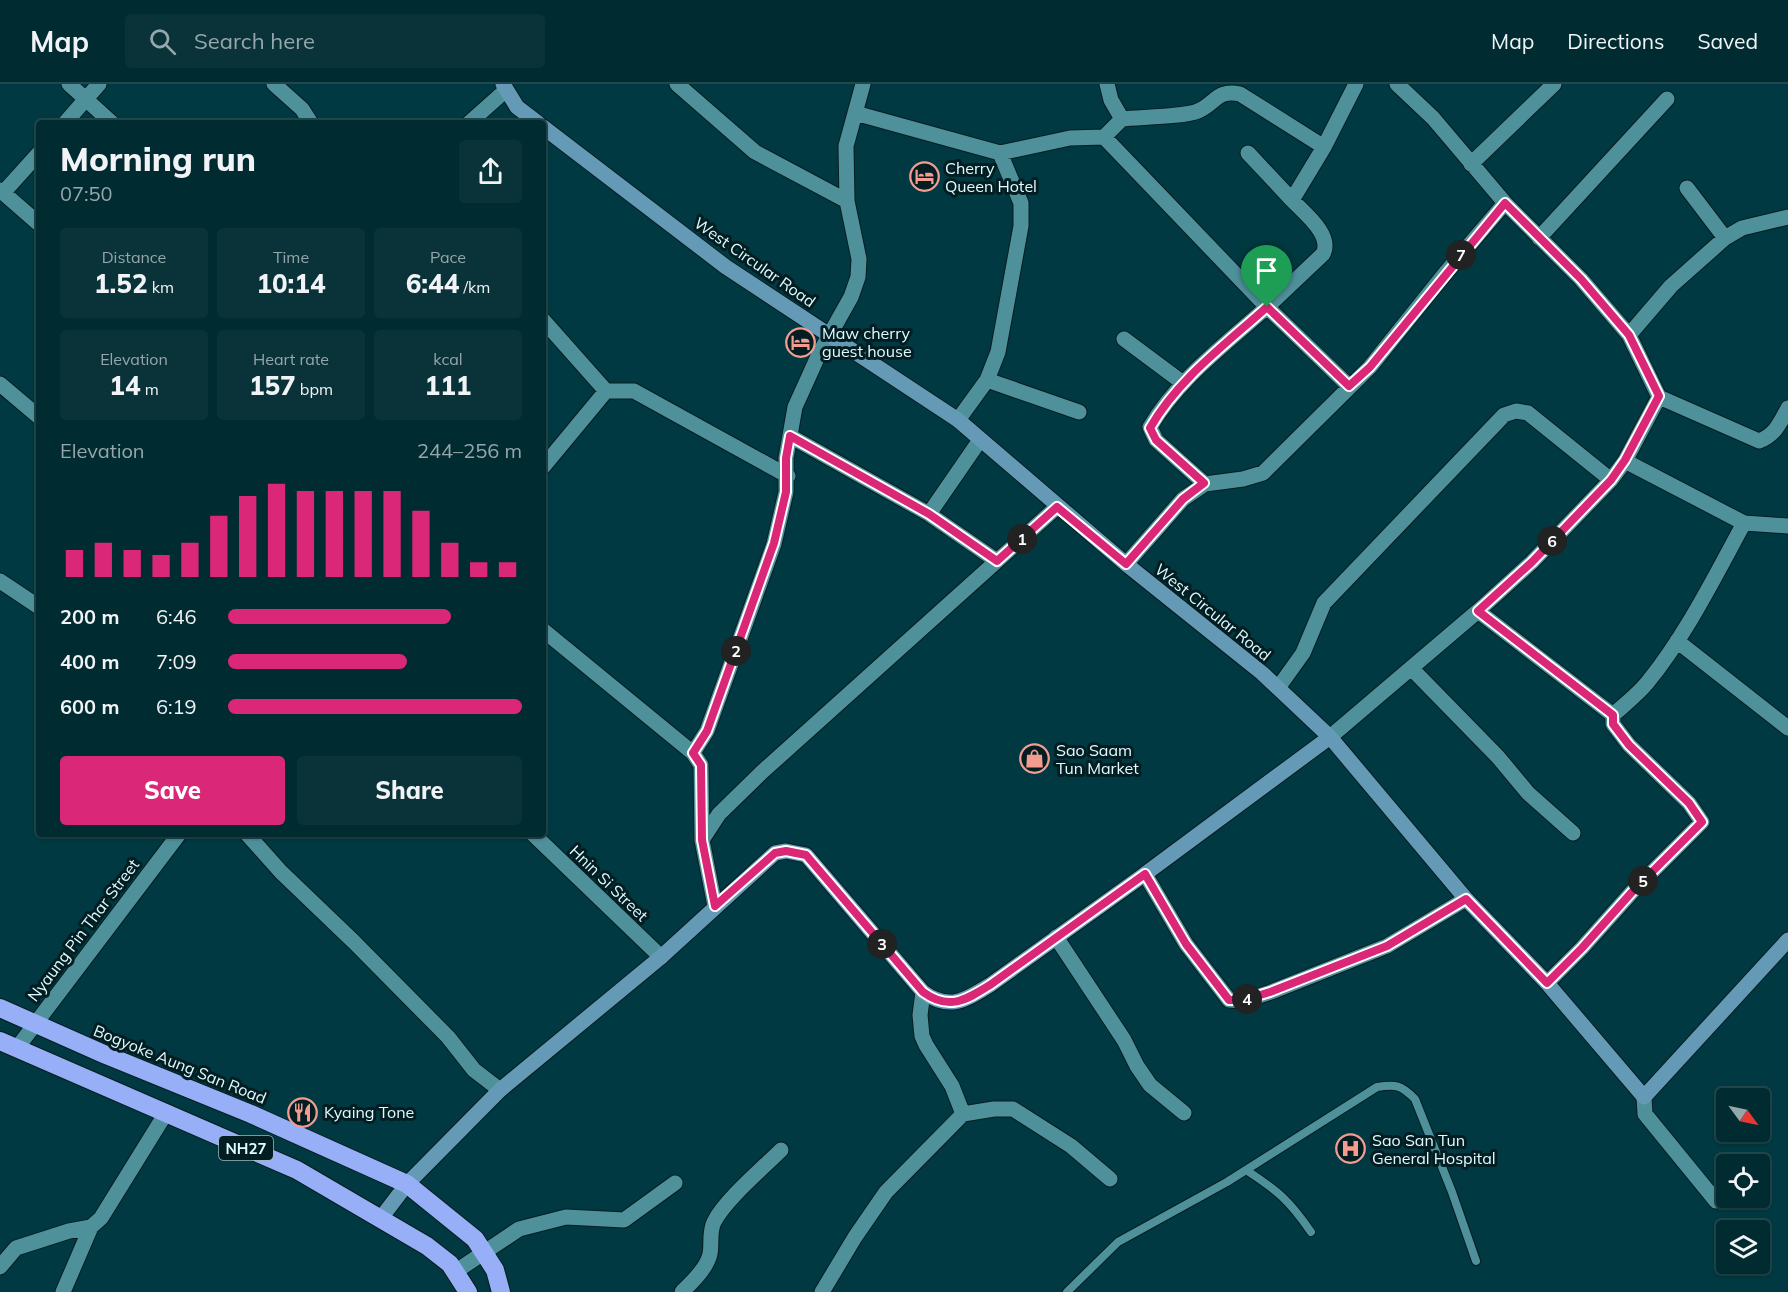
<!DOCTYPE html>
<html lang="en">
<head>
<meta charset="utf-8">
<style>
	:root { --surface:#002b31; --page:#0a3339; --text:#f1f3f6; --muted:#95a7ab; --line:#22474d; --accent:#db2777 }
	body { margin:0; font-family:Mulish,sans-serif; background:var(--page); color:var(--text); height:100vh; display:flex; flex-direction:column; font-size:22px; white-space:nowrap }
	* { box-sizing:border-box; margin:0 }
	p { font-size:20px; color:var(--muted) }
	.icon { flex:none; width:33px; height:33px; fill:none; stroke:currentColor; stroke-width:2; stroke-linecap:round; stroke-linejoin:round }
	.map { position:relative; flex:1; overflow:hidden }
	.sheet { position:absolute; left:36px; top:36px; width:510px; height:717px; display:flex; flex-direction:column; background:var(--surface); border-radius:6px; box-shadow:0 2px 4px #0004,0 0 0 2px var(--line) }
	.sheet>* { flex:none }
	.needle { width:39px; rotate:123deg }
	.fabs { position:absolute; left:1716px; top:1004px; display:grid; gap:12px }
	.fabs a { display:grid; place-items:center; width:54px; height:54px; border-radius:6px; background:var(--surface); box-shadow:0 2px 4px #0004,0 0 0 2px var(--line); font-size:30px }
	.pin { position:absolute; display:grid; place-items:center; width:51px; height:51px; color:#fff; margin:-62px -26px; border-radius:50% 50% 50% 0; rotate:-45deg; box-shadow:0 0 6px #0007 }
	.pin .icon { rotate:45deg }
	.km { position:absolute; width:30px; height:30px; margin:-15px; border-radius:50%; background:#222; color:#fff; font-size:16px; line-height:30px; text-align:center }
	.round { display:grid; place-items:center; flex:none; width:63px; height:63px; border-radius:6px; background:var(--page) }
	.summary { display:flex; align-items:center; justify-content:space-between; height:102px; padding:0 24px }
	h1 { font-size:33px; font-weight:800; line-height:45px }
	.stats { display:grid; grid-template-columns:repeat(3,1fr); gap:9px; height:102px; padding:6px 24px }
	.stats div { display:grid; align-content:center; border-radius:6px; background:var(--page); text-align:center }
	.stats b { font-size:26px; font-weight:800 }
	.stats small { font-size:16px; font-weight:400 }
	.stats p { font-size:16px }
	.chart { height:168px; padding:12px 24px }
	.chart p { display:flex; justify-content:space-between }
	.chart svg { width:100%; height:108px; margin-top:6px; stroke:var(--accent); stroke-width:6 }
	.button { display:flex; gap:12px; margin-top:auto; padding:12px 24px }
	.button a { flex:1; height:69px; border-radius:6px; background:var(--accent); color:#fff; font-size:24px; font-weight:800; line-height:69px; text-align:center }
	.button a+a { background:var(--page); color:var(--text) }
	ul { padding:0 24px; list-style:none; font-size:20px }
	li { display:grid; grid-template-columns:96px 72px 1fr; align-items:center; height:45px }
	li i { height:15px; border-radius:8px; background:var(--accent) }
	header { display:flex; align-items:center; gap:36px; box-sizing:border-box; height:84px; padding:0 30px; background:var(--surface); border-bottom:2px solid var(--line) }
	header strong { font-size:28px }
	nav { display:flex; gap:33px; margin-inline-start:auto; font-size:21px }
	.search { width:420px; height:54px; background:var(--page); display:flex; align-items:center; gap:15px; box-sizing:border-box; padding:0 21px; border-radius:6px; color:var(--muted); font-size:22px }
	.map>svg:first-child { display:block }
</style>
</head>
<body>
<header>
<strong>Map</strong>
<div class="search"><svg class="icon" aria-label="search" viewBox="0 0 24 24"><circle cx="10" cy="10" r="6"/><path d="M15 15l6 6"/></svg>Search here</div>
<nav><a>Map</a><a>Directions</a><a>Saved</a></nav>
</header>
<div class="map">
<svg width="1788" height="1208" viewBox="0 0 1788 1208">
	<rect width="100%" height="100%" fill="#003941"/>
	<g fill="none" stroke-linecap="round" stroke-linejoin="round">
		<defs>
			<path id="lane" d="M 1246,1086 C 1278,1107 1289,1116 1311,1148
				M 1067,1208 L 1118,1158 L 1227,1098 L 1377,1003 C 1396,1000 1401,1001 1415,1015 L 1452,1108 L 1476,1177"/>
			<path id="street" d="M 69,0 L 112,39
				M 274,0 L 302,25 L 311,39
				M 677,0 L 755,68 L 847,117
				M 1107,0 L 1111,16 L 1122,35
				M 1397,0 L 1433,34 L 1505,119 L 1581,195 L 1629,251
				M 855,29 L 1000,69 L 1021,119 L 1021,142 L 998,268 L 987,296 L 958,336
				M 65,39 L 99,0
				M 469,39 L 506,6
				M 1104,53 L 1122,35 C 1139,33 1184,33 1198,27 C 1216,19 1217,5 1240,10 L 1324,63
				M 1000,69 L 1070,54 L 1104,53 L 1267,223 C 1226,260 1178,295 1150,343 L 1156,356 L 1205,400 L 1183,415 L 1126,480
				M 1248,69 L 1292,116
				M 1471,80 L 1554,0
				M 1687,104 L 1725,154
				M 0,106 L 39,140
				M 3,109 L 39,69
				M 1539,154 L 1667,15
				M 543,236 L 606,307 L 634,307 L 788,392
				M 1124,255 L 1183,299
				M 987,296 L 1079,328
				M 0,300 L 39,333
				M 1349,302 L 1267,223 L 1323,170 C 1333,151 1304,129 1292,116 L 1324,63 L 1356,0
				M 1659,313 L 1759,357 C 1775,351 1780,339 1788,324
				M 790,352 L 929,430 L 997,477
				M 543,383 L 606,307
				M 1205,400 L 1243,395 L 1263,389 L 1370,283 L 1447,187 L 1505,119
				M 929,430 L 980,356
				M 1744,439 L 1788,442
				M 0,497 L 39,523
				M 1478,527 L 1613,631
				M 543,546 L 693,669
				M 1677,557 L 1788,644
				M 1412,585 L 1498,673 L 1528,709 L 1573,749
				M 1278,604 L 1303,569 L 1324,519 L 1504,331 L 1516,327 L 1528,329 L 1611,396
				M 1330,653 L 1478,527 L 1532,478 L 1611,396 L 1625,377 L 1659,313 L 1629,251 L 1671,202 L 1725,154 L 1742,144 L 1788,133
				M 247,750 L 281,788 L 354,858 L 448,953 L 474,986 L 500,1006
				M 533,750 L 661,873
				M 702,756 L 701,681 L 693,669 L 707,647 L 774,460 L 786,408 L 786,374 L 795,323 L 819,270 L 851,213 L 858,193 L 859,175 L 847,117 L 846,62 L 863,0
				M 1145,790 L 1186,860 L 1229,916 L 1244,917 L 1271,908 L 1387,862 L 1466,815
				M 715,822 L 702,756 L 719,730 L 762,688 L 1057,423
				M 1056,853 L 1124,956 L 1137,982 L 1150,1001 L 1184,1029
				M 1547,899 L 1582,864 L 1632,808 L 1702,738 L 1689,719 L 1629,661 L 1613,640 L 1613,631 C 1624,621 1637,611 1647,599 C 1686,551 1714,494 1744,439 L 1625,377
				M 17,964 L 179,750
				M 1644,1013 L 1645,1030 L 1716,1117
				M 963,1030 L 994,1025 L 1013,1025 L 1071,1062 L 1110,1095
				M 0,1183 L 16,1164 L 69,1147 L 91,1143 L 101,1134 L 166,1029
				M 455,1188 L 519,1145 L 566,1133 L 624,1136 L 675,1099
				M 63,1208 L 91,1143
				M 682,1208 C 692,1198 707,1184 710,1170 C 712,1160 709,1148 714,1138 C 725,1116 763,1084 781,1066
				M 822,1208 L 855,1153 L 886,1108 L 963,1030 L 952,1002 L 926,961 L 922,952 L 920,931 L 923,908"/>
			<path id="secondary" d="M 503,0 L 517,23 L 538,39
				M 543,43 L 726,183 L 958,336 L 1126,480 L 1262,589 L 1330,653 L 1466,815 L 1547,899 L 1644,1013 L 1788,856
				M 381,1134 L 407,1100 L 500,1006 L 661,873 L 775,769 L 786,767 L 806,771 L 923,908 C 949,927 966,916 990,901 L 1145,790 L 1330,653"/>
			<path id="highway" d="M 0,924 L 106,971 L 251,1030 L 407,1100 L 475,1155 L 495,1186 L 501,1208
				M 0,957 L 297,1086 L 427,1162 L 450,1180 L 468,1208"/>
		</defs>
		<!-- lane casing -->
		<use href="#lane" stroke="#081d21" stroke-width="10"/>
		<!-- street casing -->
		<use href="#street" stroke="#081d21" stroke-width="17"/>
		<!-- secondary casing -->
		<use href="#secondary" stroke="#081d21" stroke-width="17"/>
		<!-- highway casing -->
		<use href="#highway" stroke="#081d21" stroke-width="20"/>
		<!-- lane -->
		<use href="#lane" stroke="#4f919b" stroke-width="8"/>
		<!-- street -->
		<use href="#street" stroke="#4f919b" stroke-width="15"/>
		<!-- secondary -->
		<use href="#secondary" stroke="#649ab6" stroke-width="15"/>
		<!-- highway -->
		<use href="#highway" stroke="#96aff6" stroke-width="18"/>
	</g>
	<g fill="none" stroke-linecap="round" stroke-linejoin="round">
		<defs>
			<path id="route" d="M 1505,119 L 1581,195 L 1629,251 L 1659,312 L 1625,376 L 1611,396 L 1532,478 L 1478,527 L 1613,631 L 1613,640 L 1629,661 L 1689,719 L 1702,738 L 1632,808 L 1582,864 L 1547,899 L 1466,815 L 1387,862 L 1270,908 L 1244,916 L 1229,916 L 1186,860 L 1145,790 L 990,901 C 966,916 949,927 923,908 L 806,771 L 786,767 L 775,769 L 715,822 L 702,756 L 701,681 L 693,669 L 707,647 L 774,459 L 786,408 L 786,374 L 790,352 L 929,430 L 997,477 L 1057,423 L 1126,480 L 1183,415 L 1204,399 L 1156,356 L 1150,344 C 1178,295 1226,260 1267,223 L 1349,302 L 1370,283 Z"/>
		</defs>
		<!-- route casing -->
		<use href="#route" stroke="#fff" stroke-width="12"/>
		<!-- route -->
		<use href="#route" stroke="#db2777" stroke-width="8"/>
	</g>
	<!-- icons -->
	<defs>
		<symbol id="hotel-ring" viewBox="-11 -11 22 22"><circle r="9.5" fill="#021e22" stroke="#f59c90" stroke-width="1.5"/><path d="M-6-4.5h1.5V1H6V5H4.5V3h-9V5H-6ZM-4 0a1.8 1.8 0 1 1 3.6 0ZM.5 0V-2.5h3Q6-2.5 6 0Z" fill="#f59c90"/></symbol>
		<symbol id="shop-ring" viewBox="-11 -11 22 22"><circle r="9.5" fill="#021e22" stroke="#f59c90" stroke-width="1.5"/><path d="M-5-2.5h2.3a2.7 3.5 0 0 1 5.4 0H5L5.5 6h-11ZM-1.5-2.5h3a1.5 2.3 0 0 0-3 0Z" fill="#f59c90"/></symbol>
		<symbol id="restaurant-ring" viewBox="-11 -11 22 22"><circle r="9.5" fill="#021e22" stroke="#f59c90" stroke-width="1.5"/><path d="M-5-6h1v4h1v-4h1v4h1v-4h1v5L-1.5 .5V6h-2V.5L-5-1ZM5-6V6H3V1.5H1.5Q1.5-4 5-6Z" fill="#f59c90"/></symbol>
		<symbol id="hospital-ring" viewBox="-11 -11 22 22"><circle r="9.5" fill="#021e22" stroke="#f59c90" stroke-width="1.5"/><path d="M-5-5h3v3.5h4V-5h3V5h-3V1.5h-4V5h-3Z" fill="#f59c90"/></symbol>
	</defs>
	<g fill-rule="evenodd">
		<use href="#hotel-ring" x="908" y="76" width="33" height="33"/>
		<use href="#hotel-ring" x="784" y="242" width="33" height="33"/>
		<use href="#shop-ring" x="1018" y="658" width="33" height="33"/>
		<use href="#restaurant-ring" x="286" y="1012" width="33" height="33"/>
		<use href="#hospital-ring" x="1334" y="1048" width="33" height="33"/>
	</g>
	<g text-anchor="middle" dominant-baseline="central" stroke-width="6" stroke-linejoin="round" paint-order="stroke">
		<!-- shield labels -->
		<rect fill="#021e22" stroke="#9eb9bd" stroke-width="1.5" x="219" y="1052" width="54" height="24" rx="4.5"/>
		<g font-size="15" font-weight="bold" fill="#e1fbff">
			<text x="246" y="1064">NH27</text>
		</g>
		<!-- poi labels -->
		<g font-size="16" fill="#e1fbff" stroke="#021e22" text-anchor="start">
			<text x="945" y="84">Cherry<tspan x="945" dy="18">Queen Hotel</tspan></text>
			<text x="822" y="249">Maw cherry<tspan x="822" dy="18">guest house</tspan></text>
			<text x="1056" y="666">Sao Saam<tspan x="1056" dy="18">Tun Market</tspan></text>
			<text x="324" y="1028">Kyaing Tone</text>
			<text x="1372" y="1056">Sao San Tun<tspan x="1372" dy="18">General Hospital</tspan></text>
		</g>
		<!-- street labels -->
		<g font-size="16" fill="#e1fbff" stroke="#021e22">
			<text transform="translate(755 178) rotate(35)">West Circular Road</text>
			<text transform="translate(1213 528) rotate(39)">West Circular Road</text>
			<text transform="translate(609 799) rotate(44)">Hnin Si Street</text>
			<text transform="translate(83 846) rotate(-53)">Nyaung Pin Thar Street</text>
			<text transform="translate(180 980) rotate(22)">Bogyoke Aung San Road</text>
		</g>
	</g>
</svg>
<div class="fabs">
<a><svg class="needle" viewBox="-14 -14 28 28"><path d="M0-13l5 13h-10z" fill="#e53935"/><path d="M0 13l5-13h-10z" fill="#95a7ab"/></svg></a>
<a><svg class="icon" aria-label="locate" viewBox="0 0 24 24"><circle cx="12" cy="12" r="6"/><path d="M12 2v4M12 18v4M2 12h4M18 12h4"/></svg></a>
<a><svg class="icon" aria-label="layers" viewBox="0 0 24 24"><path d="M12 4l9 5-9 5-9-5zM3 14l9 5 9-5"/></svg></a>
</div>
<div class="pin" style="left:1267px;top:223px;background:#1e9e55"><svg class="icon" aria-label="arrive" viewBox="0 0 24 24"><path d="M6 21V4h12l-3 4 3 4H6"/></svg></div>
<b class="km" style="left:1022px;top:455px">1</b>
<b class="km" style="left:736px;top:567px">2</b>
<b class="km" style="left:882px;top:860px">3</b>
<b class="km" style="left:1247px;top:915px">4</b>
<b class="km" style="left:1643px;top:797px">5</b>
<b class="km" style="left:1552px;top:457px">6</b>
<b class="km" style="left:1461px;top:171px">7</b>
<section class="sheet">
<div class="summary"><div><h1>Morning run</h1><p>07:50</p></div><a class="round"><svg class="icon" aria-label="share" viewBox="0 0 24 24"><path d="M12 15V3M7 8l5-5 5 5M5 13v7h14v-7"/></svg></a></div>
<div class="stats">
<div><p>Distance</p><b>1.52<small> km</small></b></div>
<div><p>Time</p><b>10:14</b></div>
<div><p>Pace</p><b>6:44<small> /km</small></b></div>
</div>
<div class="stats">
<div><p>Elevation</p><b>14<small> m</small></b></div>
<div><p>Heart rate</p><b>157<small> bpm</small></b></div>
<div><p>kcal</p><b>111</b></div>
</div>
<div class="chart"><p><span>Elevation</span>244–256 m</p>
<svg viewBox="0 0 160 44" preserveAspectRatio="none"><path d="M5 44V33M15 44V30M25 44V33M35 44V35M45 44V30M55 44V19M65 44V11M75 44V6M85 44V9M95 44V9M105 44V9M115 44V9M125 44V17M135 44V30M145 44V38M155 44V38"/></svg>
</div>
<ul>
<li><b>200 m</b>6:46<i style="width:76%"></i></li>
<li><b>400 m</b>7:09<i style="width:61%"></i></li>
<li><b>600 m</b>6:19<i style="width:100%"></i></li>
</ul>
<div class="button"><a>Save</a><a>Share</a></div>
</section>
</div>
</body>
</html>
